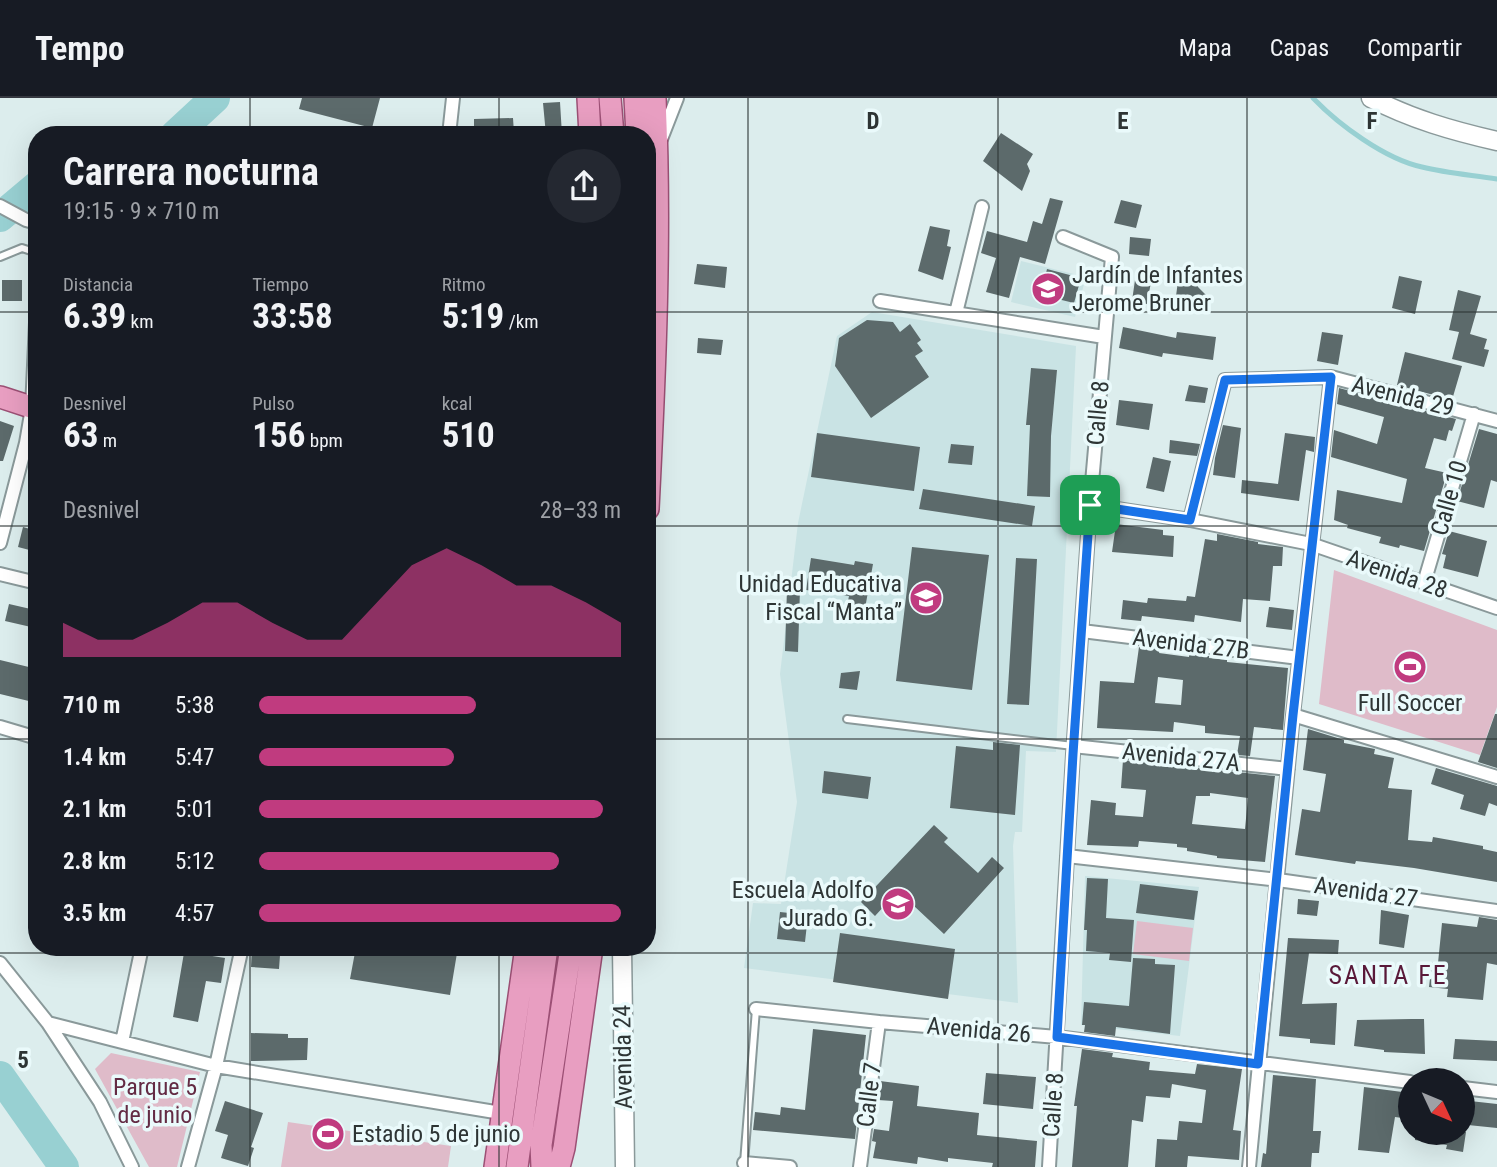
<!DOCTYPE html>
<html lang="es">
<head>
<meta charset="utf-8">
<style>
	:root { --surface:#171b24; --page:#242831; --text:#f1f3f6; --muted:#9ea1a6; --line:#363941; --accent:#c03b7f }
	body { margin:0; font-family:"Roboto Condensed",sans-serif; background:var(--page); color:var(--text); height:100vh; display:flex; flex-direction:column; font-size:26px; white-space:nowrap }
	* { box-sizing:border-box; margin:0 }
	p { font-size:23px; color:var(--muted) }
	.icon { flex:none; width:38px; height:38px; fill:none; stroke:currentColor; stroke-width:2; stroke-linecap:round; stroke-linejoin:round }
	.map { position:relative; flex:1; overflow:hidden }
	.drawer { position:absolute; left:28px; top:28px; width:628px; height:830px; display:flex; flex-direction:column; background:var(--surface); border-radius:28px; box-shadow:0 7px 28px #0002 }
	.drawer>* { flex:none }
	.needle { width:46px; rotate:134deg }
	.tools { position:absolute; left:1398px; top:970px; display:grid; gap:14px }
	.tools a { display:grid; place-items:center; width:77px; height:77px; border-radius:50%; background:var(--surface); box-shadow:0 7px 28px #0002; font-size:35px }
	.pin { position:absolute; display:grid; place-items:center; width:60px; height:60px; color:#fff; margin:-30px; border-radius:14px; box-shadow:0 4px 10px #0006 }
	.round { display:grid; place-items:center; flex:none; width:74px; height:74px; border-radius:37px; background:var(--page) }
	.overview { display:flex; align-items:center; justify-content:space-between; height:119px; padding:0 35px }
	h1 { font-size:38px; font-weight:700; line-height:52px }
	.figures { display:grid; grid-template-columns:repeat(3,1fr); gap:10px; height:119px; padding:7px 35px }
	.figures div { display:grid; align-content:center }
	.figures b { font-size:35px; font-weight:700 }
	.figures small { font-size:19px; font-weight:400 }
	.figures p { font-size:19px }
	.chart { height:196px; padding:14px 35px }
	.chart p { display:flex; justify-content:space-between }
	.chart svg { width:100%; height:126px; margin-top:7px; fill:var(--accent); opacity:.7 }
	ul { padding:0 35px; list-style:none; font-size:23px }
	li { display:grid; grid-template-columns:112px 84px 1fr; align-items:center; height:52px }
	li i { height:18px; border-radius:9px; background:var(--accent) }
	header { display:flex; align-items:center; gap:42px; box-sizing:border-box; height:98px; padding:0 35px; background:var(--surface); border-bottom:2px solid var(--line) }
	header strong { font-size:33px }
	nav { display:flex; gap:38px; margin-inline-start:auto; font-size:24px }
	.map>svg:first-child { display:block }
</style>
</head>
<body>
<header>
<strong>Tempo</strong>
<nav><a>Mapa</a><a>Capas</a><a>Compartir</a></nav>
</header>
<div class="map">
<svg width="1497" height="1069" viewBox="0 0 1497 1069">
	<rect width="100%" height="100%" fill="#dceded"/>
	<!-- built -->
	<path fill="#c9e3e4" d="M 1021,163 L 1086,179 L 1075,219 L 1011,204 Z
		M 872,214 L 1076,248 L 1056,654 L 1026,653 L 1022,734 L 1015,734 L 1013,748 L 1018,905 L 744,870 L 753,805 L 781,806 L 797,704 L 780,576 L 798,425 L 837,238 Z
		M 1085,778 L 1199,789 L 1180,938 L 1081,927 Z"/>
	<!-- green -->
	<path fill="#dfbbc9" d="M 1334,472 L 1497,532 L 1497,609 L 1480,657 L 1319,606 Z
		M 1137,823 L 1193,830 L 1189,863 L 1133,856 Z
		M 111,955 L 200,974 L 177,1069 L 149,1069 L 95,971 Z
		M 288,1024 L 451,1048 L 448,1069 L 281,1069 Z"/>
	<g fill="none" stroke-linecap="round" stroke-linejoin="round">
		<!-- stream -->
		<path stroke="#98d0d2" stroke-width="5" d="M 1313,0 C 1339,27 1385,61 1422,69 C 1446,75 1472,77 1497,81"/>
		<!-- river -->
		<path stroke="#98d0d2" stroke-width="30" d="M 175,37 L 215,0
			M 0,119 L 37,88
			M 0,978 L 64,1069"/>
	</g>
	<!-- building -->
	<path fill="#5c6a6b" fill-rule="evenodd" d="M 302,0 L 380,0 L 372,30 L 299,11 Z
		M 560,4 L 562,37 L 546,37 L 543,5 Z
		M 513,20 L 514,35 L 474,36 L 474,21 Z
		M 1001,35 L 1033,56 L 1027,66 L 1030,73 L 1022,93 L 983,63 Z
		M 1050,100 L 1063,103 L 1045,166 L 1020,159 L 1009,200 L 986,194 L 996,160 L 981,155 L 987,133 L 1027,144 L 1033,123 L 1042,126 Z
		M 1121,102 L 1142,107 L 1136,130 L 1114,125 Z
		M 930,128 L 950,132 L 947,148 L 951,149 L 943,182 L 918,173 Z
		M 1130,139 L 1151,141 L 1149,158 L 1129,156 Z
		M 697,166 L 727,169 L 725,190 L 694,186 Z
		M 1047,171 L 1081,180 L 1074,205 L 1041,197 Z
		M 1179,175 L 1193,176 L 1198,189 L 1208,199 L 1206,212 L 1175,206 Z
		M 1399,178 L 1422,183 L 1415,216 L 1392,210 Z
		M 2,182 L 22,182 L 22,203 L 2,203 Z
		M 1135,182 L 1151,184 L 1147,206 L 1132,203 Z
		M 1458,192 L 1481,198 L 1470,236 L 1487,241 L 1484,251 L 1489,252 L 1484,269 L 1452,261 L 1459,234 L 1449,232 Z
		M 867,222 L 893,224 L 900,234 L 910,226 L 921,242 L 917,245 L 923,253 L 915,258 L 929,279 L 871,320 L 835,268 L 839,240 Z
		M 1123,229 L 1176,240 L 1177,234 L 1216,239 L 1213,262 L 1163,255 L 1162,259 L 1119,250 Z
		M 1322,234 L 1343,237 L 1338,267 L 1317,263 Z
		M 698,240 L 723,242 L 721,257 L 697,255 Z
		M 1405,254 L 1462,268 L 1452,302 L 1397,287 Z
		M 1031,270 L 1057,272 L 1051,338 L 1050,399 L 1027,398 L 1030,327 L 1026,327 Z
		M 1189,287 L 1208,290 L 1205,305 L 1185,303 Z
		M 1339,290 L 1456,321 L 1452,333 L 1449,332 L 1446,343 L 1434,340 L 1425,370 L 1447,375 L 1424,453 L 1400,447 L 1399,450 L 1379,445 L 1381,439 L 1347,430 L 1348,427 L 1334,422 L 1337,392 L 1402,405 L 1407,381 L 1331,359 L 1334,332 L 1377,346 L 1384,319 L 1337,306 Z
		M 1119,302 L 1153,306 L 1149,332 L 1116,327 Z
		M 0,323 L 14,328 L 3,363 L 0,363 Z
		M 1223,327 L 1241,330 L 1235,380 L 1213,377 L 1215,360 Z
		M 1479,331 L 1497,336 L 1497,384 L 1491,382 L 1484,410 L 1457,403 Z
		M 817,335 L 920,349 L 914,393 L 811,379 Z
		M 1285,335 L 1315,339 L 1314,354 L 1306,352 L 1299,403 L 1241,395 L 1242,382 L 1278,386 Z
		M 1170,342 L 1200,346 L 1197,358 L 1169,355 Z
		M 951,346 L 974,348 L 972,367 L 948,365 Z
		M 1153,359 L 1171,363 L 1164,394 L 1146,390 Z
		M 923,391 L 1035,408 L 1032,428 L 919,411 Z
		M 1116,426 L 1163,432 L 1163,437 L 1174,438 L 1173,459 L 1112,454 Z
		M 23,429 L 37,433 L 37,454 L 18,449 Z
		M 1449,433 L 1487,443 L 1478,479 L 1443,470 L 1446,457 L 1442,456 Z
		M 1217,436 L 1258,444 L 1258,446 L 1283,449 L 1282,468 L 1273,468 L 1270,503 L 1243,501 L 1241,524 L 1195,517 L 1194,524 L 1142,518 L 1141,523 L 1121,521 L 1123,502 L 1147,505 L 1148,500 L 1186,503 L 1187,498 L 1195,499 L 1205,441 L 1217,443 Z
		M 912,449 L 989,457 L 972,592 L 896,583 Z
		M 811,460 L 854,467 L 855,463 L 873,466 L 864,516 L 846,513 L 849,498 L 806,492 Z
		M 1016,460 L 1037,461 L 1029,607 L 1007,606 Z
		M 787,491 L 800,491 L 798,554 L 785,553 Z
		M 9,506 L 35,512 L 31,529 L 5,523 Z
		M 1269,509 L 1294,512 L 1292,532 L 1266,529 Z
		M 1139,549 L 1160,551 L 1159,555 L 1189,559 L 1189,556 L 1209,558 L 1209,560 L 1227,562 L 1227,564 L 1288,570 L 1283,632 L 1254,629 L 1250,658 L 1237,657 L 1240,638 L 1205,635 L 1205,628 L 1174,624 L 1173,634 L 1097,630 L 1100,583 L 1134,585 ZM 1158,579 L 1183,582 L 1181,607 L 1155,605 Z
		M 0,562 L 37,571 L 37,605 L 0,596 Z
		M 860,573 L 857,592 L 839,590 L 841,575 Z
		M 1495,616 L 1497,616 L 1497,670 L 1478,664 Z
		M 1308,631 L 1344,642 L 1344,645 L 1375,651 L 1374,656 L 1394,660 L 1388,690 L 1412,692 L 1408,742 L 1432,744 L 1433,739 L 1483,748 L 1483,751 L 1497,754 L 1497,784 L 1414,770 L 1356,763 L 1355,766 L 1295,757 L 1302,711 L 1320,714 L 1326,676 L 1303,672 Z
		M 993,644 L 1020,647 L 1015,717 L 950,710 L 956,648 L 993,652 Z
		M 1123,662 L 1275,678 L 1265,764 L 1217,760 L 1217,758 L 1187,753 L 1187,750 L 1177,749 L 1177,746 L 1139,743 L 1138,749 L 1087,747 L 1091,702 L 1116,705 L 1115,717 L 1143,719 L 1146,692 L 1121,690 ZM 1210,695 L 1248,700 L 1245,731 L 1192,726 L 1196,698 L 1210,698 Z
		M 1436,670 L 1497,688 L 1497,708 L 1489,705 L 1485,718 L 1460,711 L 1464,697 L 1431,686 Z
		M 824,673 L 871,679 L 868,701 L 822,695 Z
		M 934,727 L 948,740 L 944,744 L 978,775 L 992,759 L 1004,770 L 944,836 L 898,793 L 875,818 L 861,804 Z
		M 1087,780 L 1108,781 L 1106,820 L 1134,822 L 1131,864 L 1109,862 L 1110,855 L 1086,853 L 1087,832 L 1084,832 Z
		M 1140,786 L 1198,793 L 1194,822 L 1136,815 Z
		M 1298,801 L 1319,803 L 1317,818 L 1297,816 Z
		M 1381,812 L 1409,817 L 1404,850 L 1379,846 Z
		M 780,814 L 808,817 L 805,844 L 777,841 Z
		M 1479,819 L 1497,822 L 1497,867 L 1487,865 L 1483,902 L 1447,899 L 1448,891 L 1429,889 L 1432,864 L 1438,865 L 1442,825 L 1477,829 Z
		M 840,835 L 955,851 L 948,901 L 833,884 Z
		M 1288,840 L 1339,842 L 1338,856 L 1309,855 L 1302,906 L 1337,905 L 1335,947 L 1310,945 L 1310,941 L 1279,938 Z
		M 185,849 L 207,854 L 206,857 L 225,860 L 221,885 L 206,883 L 198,924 L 173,919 Z
		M 252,849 L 277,849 L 276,857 L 280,857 L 279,871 L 251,869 Z
		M 356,849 L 458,849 L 450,897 L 350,881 Z
		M 1133,860 L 1155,861 L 1155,866 L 1175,867 L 1170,936 L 1116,929 L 1115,938 L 1084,934 L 1085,927 L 1082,927 L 1084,904 L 1129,908 Z
		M 1411,921 L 1424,921 L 1425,956 L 1384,954 L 1384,952 L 1354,948 L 1357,922 Z
		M 813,931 L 866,937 L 855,1041 L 753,1032 L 755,1014 L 780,1017 L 781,1009 L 805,1012 Z
		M 251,935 L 288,936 L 288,940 L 308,940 L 307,962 L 251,963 Z
		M 1455,941 L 1497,943 L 1497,963 L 1453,961 Z
		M 1082,951 L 1113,955 L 1112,959 L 1150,964 L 1149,972 L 1195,976 L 1197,966 L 1242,971 L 1233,1032 L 1241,1033 L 1239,1062 L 1188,1058 L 1187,1069 L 1155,1069 L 1157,1041 L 1177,1042 L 1179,1023 L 1202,1025 L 1206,992 L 1172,986 L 1170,1000 L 1146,998 L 1143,1024 L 1132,1022 L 1128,1069 L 1072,1069 L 1077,1008 L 1074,1008 Z
		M 986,975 L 1036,979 L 1033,1011 L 983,1006 Z
		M 1273,977 L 1316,981 L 1313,1033 L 1321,1033 L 1319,1055 L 1312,1055 L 1311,1069 L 1261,1069 L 1263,1055 L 1266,1056 Z
		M 880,983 L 919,988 L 917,1008 L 979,1015 L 977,1037 L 1037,1043 L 1035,1069 L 992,1069 L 993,1065 L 948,1060 L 948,1064 L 918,1059 L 917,1066 L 873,1060 L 876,1044 L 872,1043 L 874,1031 L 889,1033 L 893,1003 L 878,1002 Z
		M 1364,989 L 1410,995 L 1410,1021 L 1395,1019 L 1389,1055 L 1358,1052 Z
		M 225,1003 L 263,1015 L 251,1049 L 254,1050 L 248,1068 L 221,1060 L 228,1037 L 215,1033 Z
		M 1470,1003 L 1497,1006 L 1497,1030 L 1468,1027 Z
		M 1415,1034 L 1466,1034 L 1463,1054 L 1446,1051 L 1447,1047 L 1415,1042 Z"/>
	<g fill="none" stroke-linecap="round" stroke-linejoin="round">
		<defs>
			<path id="lane" d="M 0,159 L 22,150 L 37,155
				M 847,621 L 1073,648
				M 744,1065 L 756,911"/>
			<path id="street" d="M 449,37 L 453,0
				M 661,41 L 677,0
				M 0,108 L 26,122 L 37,125
				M 880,203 L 1104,239
				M 956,215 L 982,109
				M 1090,407 L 1190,422 L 1311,446 L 1497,510
				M 1190,422 L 1225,282 L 1331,279 L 1497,323
				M 0,445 L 26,345 L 32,310 L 37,203
				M 0,476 L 37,485
				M 1424,485 L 1474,316
				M 1082,533 L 1299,560
				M 1293,617 L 1497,679
				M 0,629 L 37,640
				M 1073,648 L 1288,671
				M 1067,758 L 1278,782 L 1497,813
				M 0,865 L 48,925 L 216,968 L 501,1015
				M 756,911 L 879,924 L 1057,939 L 1410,984
				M 48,925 L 100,1004 L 132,1069
				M 122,944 L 142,849
				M 1463,990 L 1497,994
				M 744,1065 L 790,1069
				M 188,1069 L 216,968 L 242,849
				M 860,1069 L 879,924
				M 1049,1069 L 1073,656 L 1090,407 L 1112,159 L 1063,139
				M 1249,1069 L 1293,617 L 1331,279"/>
			<path id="secondary" d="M 1371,0 C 1411,21 1453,33 1497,43
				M 622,849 L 625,1069"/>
			<path id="primary" d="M 588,0 L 590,37
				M 610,0 L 613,37
				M 635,0 L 637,37
				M 0,299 L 37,311
				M 648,411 C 655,274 661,137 655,0
				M 495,1069 L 526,849
				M 517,1069 L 547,849
				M 542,1069 L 541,1047 L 571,849
				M 559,1069 L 564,1050 L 592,849"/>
		</defs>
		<!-- lane casing -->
		<use href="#lane" stroke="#8a999a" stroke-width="10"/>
		<!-- street casing -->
		<use href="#street" stroke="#8a999a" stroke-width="16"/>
		<!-- secondary casing -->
		<use href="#secondary" stroke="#8a999a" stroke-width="21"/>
		<!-- primary casing -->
		<use href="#primary" stroke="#9c5075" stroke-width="24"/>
		<!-- lane -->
		<use href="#lane" stroke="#fff" stroke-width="6"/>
		<!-- street -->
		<use href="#street" stroke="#fff" stroke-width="12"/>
		<!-- secondary -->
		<use href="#secondary" stroke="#fff" stroke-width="18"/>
		<!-- primary -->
		<use href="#primary" stroke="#e89ec1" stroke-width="21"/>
	</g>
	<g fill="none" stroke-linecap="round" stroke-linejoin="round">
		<defs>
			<path id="route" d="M 1331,279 L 1293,617 L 1258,966 L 1057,939 L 1073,656 L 1090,407 L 1190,422 L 1225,282 Z"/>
		</defs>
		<!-- route casing -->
		<use href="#route" stroke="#fff" stroke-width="14"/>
		<!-- route -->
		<use href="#route" stroke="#1a73e8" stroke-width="9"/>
	</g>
	<!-- grid -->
	<path fill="none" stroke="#2e3535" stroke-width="2" stroke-opacity="0.55" d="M 250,0 L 250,37M 499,0 L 499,37M 748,0 L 748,1069M 998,0 L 998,1069M 1247,0 L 1247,1069M 0,214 L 37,214M 648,214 L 1497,214M 0,428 L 37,428M 648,428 L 1497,428M 0,641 L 37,641M 648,641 L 1497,641M 250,849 L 250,1069M 499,849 L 499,1069M 0,855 L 1497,855"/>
	<!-- icons -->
	<defs>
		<symbol id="school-disc" viewBox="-11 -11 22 22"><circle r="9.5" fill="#c03b7f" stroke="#eafafb"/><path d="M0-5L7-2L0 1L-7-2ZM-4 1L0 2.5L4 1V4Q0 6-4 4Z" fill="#fff"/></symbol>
		<symbol id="stadium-disc" viewBox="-11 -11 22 22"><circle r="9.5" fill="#c03b7f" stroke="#eafafb"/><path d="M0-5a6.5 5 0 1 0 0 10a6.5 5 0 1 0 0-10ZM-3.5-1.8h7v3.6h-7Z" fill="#fff"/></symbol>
	</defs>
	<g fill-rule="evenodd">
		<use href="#school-disc" x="1029" y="172" width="38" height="38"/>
		<use href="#school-disc" x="907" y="481" width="38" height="38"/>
		<use href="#stadium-disc" x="1391" y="550" width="38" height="38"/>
		<use href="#school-disc" x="879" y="787" width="38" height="38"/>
		<use href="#stadium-disc" x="309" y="1017" width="38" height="38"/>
	</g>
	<g text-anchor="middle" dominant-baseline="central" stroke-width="7" stroke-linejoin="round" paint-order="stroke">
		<!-- poi labels -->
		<g font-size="24" fill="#2e3535" stroke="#eafafb" text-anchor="start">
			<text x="1072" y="177">Jardín de Infantes<tspan x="1072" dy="28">Jerome Bruner</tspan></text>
			<text x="902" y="486" text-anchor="end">Unidad Educativa<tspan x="902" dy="28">Fiscal “Manta”</tspan></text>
			<text x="1410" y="605" text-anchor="middle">Full Soccer</text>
			<text x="874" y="792" text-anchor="end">Escuela Adolfo<tspan x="874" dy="28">Jurado G.</tspan></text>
			<text x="352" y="1036">Estadio 5 de junio</text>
		</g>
		<!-- street labels -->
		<g font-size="24" fill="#2e3535" stroke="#eafafb">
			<text transform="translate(1403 298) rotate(14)">Avenida 29</text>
			<text transform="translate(1098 315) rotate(-85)">Calle 8</text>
			<text transform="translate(1449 400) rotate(-74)">Calle 10</text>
			<text transform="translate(1397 476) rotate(19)">Avenida 28</text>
			<text transform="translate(1191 546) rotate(7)">Avenida 27B</text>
			<text transform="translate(1181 659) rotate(6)">Avenida 27A</text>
			<text transform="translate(1366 794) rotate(8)">Avenida 27</text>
			<text transform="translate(979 932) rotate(5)">Avenida 26</text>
			<text transform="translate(623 959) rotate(-91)">Avenida 24</text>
			<text transform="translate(869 997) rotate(-83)">Calle 7</text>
			<text transform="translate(1053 1007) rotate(-86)">Calle 8</text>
		</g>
		<!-- park labels -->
		<g font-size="24" fill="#632b44" stroke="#eafafb">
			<text x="155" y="989">Parque 5<tspan x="155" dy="28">de junio</tspan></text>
		</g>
		<!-- neighbourhood labels -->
		<g font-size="26" letter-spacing="2" fill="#591939" stroke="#eafafb">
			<text x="1388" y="877">SANTA FE</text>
		</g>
	</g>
	<g font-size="23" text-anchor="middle" font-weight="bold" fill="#2e3535" stroke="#eafafb" stroke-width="7" stroke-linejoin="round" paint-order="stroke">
		<text x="873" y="31">D</text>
		<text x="1123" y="31">E</text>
		<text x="1372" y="31">F</text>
		<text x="23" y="970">5</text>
	</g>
</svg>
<div class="tools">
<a><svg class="needle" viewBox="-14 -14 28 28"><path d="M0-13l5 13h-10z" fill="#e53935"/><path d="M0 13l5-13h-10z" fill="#9ea1a6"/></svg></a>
</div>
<div class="pin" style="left:1090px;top:407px;background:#1e9e55"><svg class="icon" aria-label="arrive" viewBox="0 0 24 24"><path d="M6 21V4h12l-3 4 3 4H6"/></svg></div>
<section class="drawer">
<div class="overview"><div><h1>Carrera nocturna</h1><p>19:15 · 9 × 710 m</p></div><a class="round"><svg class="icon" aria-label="share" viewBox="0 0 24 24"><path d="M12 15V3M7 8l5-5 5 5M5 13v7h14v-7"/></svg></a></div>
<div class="figures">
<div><p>Distancia</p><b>6.39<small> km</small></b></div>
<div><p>Tiempo</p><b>33:58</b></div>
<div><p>Ritmo</p><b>5:19<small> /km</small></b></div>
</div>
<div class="figures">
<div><p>Desnivel</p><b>63<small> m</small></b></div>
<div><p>Pulso</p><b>156<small> bpm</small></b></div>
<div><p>kcal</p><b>510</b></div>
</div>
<div class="chart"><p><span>Desnivel</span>28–33 m</p>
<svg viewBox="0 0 160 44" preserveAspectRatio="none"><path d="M0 44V32L10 38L20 38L30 32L40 25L50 25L60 32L70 38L80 38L90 25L100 12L110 6L120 12L130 19L140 19L150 25L160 32V44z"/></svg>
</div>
<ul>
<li><b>710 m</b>5:38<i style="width:60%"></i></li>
<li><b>1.4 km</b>5:47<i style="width:54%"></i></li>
<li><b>2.1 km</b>5:01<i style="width:95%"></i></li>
<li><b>2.8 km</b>5:12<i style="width:83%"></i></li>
<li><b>3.5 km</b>4:57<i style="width:100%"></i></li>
</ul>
</section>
</div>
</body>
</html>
